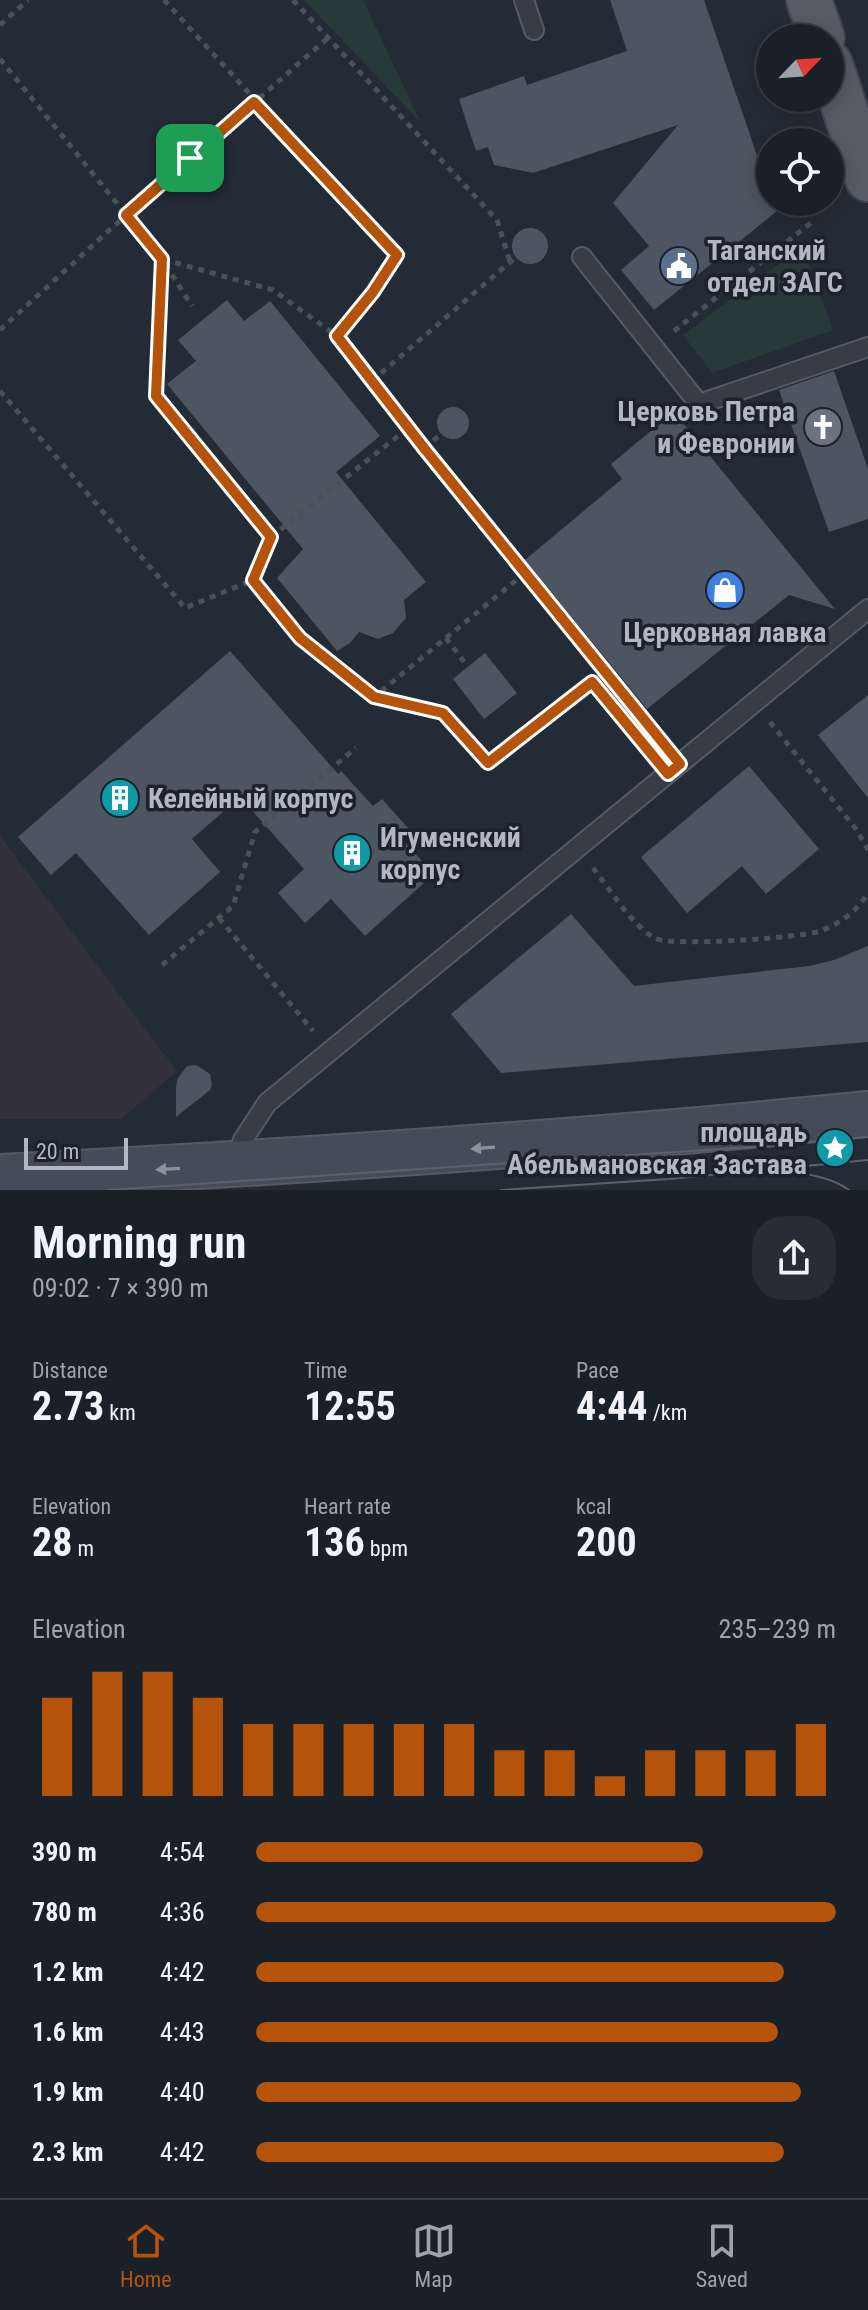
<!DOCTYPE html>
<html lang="en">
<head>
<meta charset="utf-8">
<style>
	:root { --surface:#1a2028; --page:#272d34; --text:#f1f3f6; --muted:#9fa3a8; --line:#383e45; --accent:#b45309 }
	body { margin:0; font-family:"Roboto Condensed",sans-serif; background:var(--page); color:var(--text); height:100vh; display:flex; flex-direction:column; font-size:30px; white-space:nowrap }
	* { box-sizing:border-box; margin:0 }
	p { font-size:26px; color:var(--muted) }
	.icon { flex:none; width:44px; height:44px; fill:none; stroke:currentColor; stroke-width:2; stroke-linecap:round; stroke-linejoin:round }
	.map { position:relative; height:1190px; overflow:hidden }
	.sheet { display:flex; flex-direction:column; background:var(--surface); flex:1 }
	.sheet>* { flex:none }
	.needle { width:52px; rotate:65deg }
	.tools { position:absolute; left:756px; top:24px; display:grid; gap:16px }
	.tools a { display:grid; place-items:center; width:88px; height:88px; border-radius:50%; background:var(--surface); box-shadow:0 4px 20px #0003,0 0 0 2px var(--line); font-size:40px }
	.scale { position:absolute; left:24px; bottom:20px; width:104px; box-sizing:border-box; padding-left:8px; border:4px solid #b1b8c3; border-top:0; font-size:22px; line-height:28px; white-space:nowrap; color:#b1b8c3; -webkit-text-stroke:6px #1c222b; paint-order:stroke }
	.pin { position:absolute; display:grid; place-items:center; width:68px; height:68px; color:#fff; margin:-34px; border-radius:16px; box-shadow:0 4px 12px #0006 }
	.round { display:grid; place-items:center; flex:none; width:84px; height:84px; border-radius:32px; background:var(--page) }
	.overview { display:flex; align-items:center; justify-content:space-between; height:136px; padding:0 32px }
	h1 { font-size:44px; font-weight:700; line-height:60px }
	.figures { display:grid; grid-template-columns:repeat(3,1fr); gap:12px; height:136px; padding:8px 32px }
	.figures div { display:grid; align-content:center }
	.figures b { font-size:40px; font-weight:700 }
	.figures small { font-size:22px; font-weight:400 }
	.figures p { font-size:22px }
	.chart { height:224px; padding:16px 32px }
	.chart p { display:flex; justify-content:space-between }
	.chart svg { width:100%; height:144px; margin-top:8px; stroke:var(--accent); stroke-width:6 }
	ul { padding:0 32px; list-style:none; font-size:26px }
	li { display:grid; grid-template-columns:128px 96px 1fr; align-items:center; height:60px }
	li i { height:20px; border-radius:10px; background:var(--accent) }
	.dock { display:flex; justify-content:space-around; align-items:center; height:112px; border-top:2px solid var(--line); background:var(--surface); font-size:22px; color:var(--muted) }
	.dock a { display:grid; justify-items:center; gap:4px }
	.dock .active { color:var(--accent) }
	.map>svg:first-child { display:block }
</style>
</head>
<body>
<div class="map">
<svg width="868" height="1190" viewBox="0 0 868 1190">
	<rect width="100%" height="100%" fill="#232b36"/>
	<!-- medical -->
	<path fill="#32313b" d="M 0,836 L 177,1071 L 121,1119 L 0,1119 Z"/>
	<!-- green -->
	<path fill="#283939" d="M 304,0 L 363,0 L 421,123 Z
		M 802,247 L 833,330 L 712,373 L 683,335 Z"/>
	<!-- building -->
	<path fill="#4c5561" d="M 610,0 L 704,0 L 770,194 L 770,202 L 773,202 L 776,212 L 654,310 L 621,270 L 649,246 L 613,203 L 678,125 L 533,173 L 494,165 L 488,147 L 476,151 L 459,99 L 524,76 L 527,85 L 627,51 Z
		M512 246a18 18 0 1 1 36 0a18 18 0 1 1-36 0Z
		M 227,300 L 244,321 L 270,301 L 380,436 L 336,472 L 426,582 L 404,600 L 406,618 L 393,633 L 378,639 L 359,632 L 350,643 L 337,651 L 277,578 L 303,549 L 167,384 L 196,361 L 178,340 Z
		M 834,371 L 868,469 L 868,519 L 829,532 L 779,390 Z
		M437 423a16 16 0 1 1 32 0a16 16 0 1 1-32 0Z
		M 674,412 L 835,609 L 789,595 L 647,709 L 525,560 L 622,479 L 611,464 Z
		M 230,651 L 338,774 L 341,771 L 373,806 L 382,799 L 409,829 L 400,837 L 434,874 L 365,936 L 331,899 L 305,923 L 278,893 L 304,869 L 240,797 L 192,839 L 220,872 L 149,935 L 76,853 L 51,875 L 18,837 Z
		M 485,653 L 517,693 L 484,719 L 453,679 Z
		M 868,695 L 868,798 L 818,735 Z
		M 749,766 L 819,849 L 766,894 L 742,866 L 687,913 L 641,857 Z
		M 571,914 L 634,986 L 809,966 L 834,960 L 868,946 L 868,1042 L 501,1073 L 451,1014 Z
		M 196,1065 L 210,1074 L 212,1085 L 210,1090 L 176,1117 L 176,1086 L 178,1078 L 187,1066 Z"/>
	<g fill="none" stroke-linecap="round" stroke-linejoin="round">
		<defs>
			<path id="lane" d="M 524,0 L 534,30
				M 582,257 L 699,404 L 868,347
				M 235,1162 L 243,1140 L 267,1103 L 868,609"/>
			<path id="secondary" d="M 0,1177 C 290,1162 579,1143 868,1114"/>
			<path id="primary" d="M 809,0 L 822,38
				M 830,64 L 868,179"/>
		</defs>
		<!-- lane casing -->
		<use href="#lane" stroke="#545b64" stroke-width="22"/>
		<!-- secondary casing -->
		<use href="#secondary" stroke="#545b64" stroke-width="48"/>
		<!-- primary casing -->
		<use href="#primary" stroke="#404650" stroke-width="48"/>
		<!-- path -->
		<path stroke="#455456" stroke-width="5" stroke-dasharray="6 6" stroke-linecap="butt" d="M 164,0 L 397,255 L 373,292 L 337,336
			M 293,0 L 497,220 L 510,262
			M 0,25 L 28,0
			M 0,59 L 162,259 L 192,306
			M 0,330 L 126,215 L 329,37
			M 674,331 L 812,222
			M 372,381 L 516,257
			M 0,391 L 185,608 L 253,580
			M 424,448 L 441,434
			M 300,514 L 306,523
			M 271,537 L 408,428
			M 525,573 L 374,697 L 300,638 L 253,580 L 271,537 L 156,396 L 162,259 L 273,290 L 337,336 L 424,448 L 664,745
			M 446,638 L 468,667
			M 592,682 L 652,755
			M 375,697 L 443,713 L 488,763 L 604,672
			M 770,722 L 856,829 L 868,850
			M 593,868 C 609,888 631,924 654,938 C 670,947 800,938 820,931 C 840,924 857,911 868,893
			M 219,918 L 313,1031
			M 162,965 L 233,906 L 255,832 L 356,748"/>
		<!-- lane -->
		<use href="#lane" stroke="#373d46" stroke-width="18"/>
		<!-- secondary -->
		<use href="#secondary" stroke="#454c59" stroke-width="44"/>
		<!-- primary -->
		<use href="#primary" stroke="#555c66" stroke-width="44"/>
		<!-- tram -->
		<path stroke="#59616d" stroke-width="2" d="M 797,1173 C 815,1175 834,1179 849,1190
			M 108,1190 L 764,1146 L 868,1137
			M 501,1190 L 669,1179 L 868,1160"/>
	</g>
	<!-- one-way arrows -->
	<defs><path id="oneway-solid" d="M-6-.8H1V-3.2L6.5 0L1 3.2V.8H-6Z" transform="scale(2)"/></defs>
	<g fill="#8b929e">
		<use href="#oneway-solid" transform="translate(483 1148) rotate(176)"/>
		<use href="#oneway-solid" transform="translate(168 1169) rotate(177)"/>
	</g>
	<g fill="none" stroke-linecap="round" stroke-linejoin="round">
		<defs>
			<path id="route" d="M 254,102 L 397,255 L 373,292 L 337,336 L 424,448 L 680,764 L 668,774 L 592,682 L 488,763 L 443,713 L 374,697 L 300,638 L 253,580 L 271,537 L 156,396 L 162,259 L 126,215 Z"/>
		</defs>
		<!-- route casing -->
		<use href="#route" stroke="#fff" stroke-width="16"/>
		<!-- route -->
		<use href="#route" stroke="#b45309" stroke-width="10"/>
	</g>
	<!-- icons -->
	<defs>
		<symbol id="civic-disc" viewBox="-11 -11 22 22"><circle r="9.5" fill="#5c6f8a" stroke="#1c222b"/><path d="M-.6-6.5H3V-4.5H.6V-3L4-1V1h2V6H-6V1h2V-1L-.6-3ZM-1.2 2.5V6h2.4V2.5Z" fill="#fff"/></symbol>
		<symbol id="church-disc" viewBox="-11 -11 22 22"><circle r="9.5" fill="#6b7280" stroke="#1c222b"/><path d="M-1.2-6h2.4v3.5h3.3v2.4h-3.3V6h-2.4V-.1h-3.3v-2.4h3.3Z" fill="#fff"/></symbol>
		<symbol id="shop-disc" viewBox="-11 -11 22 22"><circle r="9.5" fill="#3f7fe0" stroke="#1c222b"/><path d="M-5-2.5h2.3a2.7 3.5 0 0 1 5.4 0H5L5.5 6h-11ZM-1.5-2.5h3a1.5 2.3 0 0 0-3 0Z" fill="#fff"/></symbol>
		<symbol id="building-disc" viewBox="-11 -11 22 22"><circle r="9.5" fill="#0f9aa8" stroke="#1c222b"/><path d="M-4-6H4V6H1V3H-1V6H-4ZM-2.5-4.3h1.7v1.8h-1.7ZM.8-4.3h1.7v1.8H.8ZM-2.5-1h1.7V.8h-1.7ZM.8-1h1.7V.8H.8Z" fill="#fff"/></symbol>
		<symbol id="sight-disc" viewBox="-11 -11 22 22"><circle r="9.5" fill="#0f9aa8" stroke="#1c222b"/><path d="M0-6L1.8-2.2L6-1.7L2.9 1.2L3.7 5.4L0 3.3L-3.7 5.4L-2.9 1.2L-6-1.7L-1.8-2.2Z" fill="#fff"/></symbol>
	</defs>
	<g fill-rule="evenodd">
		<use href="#civic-disc" x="657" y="244" width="44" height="44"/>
		<use href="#church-disc" x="801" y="405" width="44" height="44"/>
		<use href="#shop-disc" x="703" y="568" width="44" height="44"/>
		<use href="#building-disc" x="98" y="776" width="44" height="44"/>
		<use href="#building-disc" x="330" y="831" width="44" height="44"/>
		<use href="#sight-disc" x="813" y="1126" width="44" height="44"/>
	</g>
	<g text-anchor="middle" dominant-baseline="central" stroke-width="7" stroke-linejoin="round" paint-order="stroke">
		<!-- poi labels -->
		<g font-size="28" font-weight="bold" fill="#b1b8c3" stroke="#1c222b" text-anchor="start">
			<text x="707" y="250">Таганский<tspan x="707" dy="32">отдел ЗАГС</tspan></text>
			<text x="795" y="411" text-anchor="end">Церковь Петра<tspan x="795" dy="32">и Февронии</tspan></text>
			<text x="725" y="632" text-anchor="middle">Церковная лавка</text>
			<text x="148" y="798">Келейный корпус</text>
			<text x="380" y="837">Игуменский<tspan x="380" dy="32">корпус</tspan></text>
			<text x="807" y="1132" text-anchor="end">площадь<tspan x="807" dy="32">Абельмановская Застава</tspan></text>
		</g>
	</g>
</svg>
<div class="tools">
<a><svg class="needle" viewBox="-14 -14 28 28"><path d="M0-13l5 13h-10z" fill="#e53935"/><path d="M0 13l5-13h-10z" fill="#9fa3a8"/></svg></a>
<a><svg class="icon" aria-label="locate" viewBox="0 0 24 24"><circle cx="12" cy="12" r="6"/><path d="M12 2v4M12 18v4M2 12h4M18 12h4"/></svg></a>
</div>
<div class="scale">20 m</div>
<div class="pin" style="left:190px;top:158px;background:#1e9e55"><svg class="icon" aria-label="arrive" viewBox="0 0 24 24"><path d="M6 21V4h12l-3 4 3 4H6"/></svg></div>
</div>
<section class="sheet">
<div class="overview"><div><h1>Morning run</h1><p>09:02 · 7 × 390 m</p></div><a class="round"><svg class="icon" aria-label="share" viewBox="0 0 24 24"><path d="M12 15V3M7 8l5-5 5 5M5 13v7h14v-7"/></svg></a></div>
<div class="figures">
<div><p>Distance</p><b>2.73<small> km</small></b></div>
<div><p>Time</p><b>12:55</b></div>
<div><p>Pace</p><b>4:44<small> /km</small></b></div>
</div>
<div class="figures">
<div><p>Elevation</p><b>28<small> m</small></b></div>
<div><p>Heart rate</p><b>136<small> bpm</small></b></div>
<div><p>kcal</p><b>200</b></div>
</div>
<div class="chart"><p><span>Elevation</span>235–239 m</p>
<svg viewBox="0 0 160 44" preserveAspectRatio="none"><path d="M5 44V14M15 44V6M25 44V6M35 44V14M45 44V22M55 44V22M65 44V22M75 44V22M85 44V22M95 44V30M105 44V30M115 44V38M125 44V30M135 44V30M145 44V30M155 44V22"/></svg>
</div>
<ul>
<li><b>390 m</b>4:54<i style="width:77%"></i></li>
<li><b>780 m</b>4:36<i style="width:100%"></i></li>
<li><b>1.2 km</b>4:42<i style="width:91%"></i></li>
<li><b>1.6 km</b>4:43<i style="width:90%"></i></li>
<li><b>1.9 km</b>4:40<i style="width:94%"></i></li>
<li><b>2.3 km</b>4:42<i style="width:91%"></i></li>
</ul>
</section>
<nav class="dock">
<a class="active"><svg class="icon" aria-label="home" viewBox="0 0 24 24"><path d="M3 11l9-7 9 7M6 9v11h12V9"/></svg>Home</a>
<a><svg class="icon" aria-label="map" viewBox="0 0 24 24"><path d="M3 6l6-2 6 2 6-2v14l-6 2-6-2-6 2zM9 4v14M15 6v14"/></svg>Map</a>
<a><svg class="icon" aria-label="saved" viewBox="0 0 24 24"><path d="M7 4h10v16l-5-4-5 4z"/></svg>Saved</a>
</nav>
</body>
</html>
